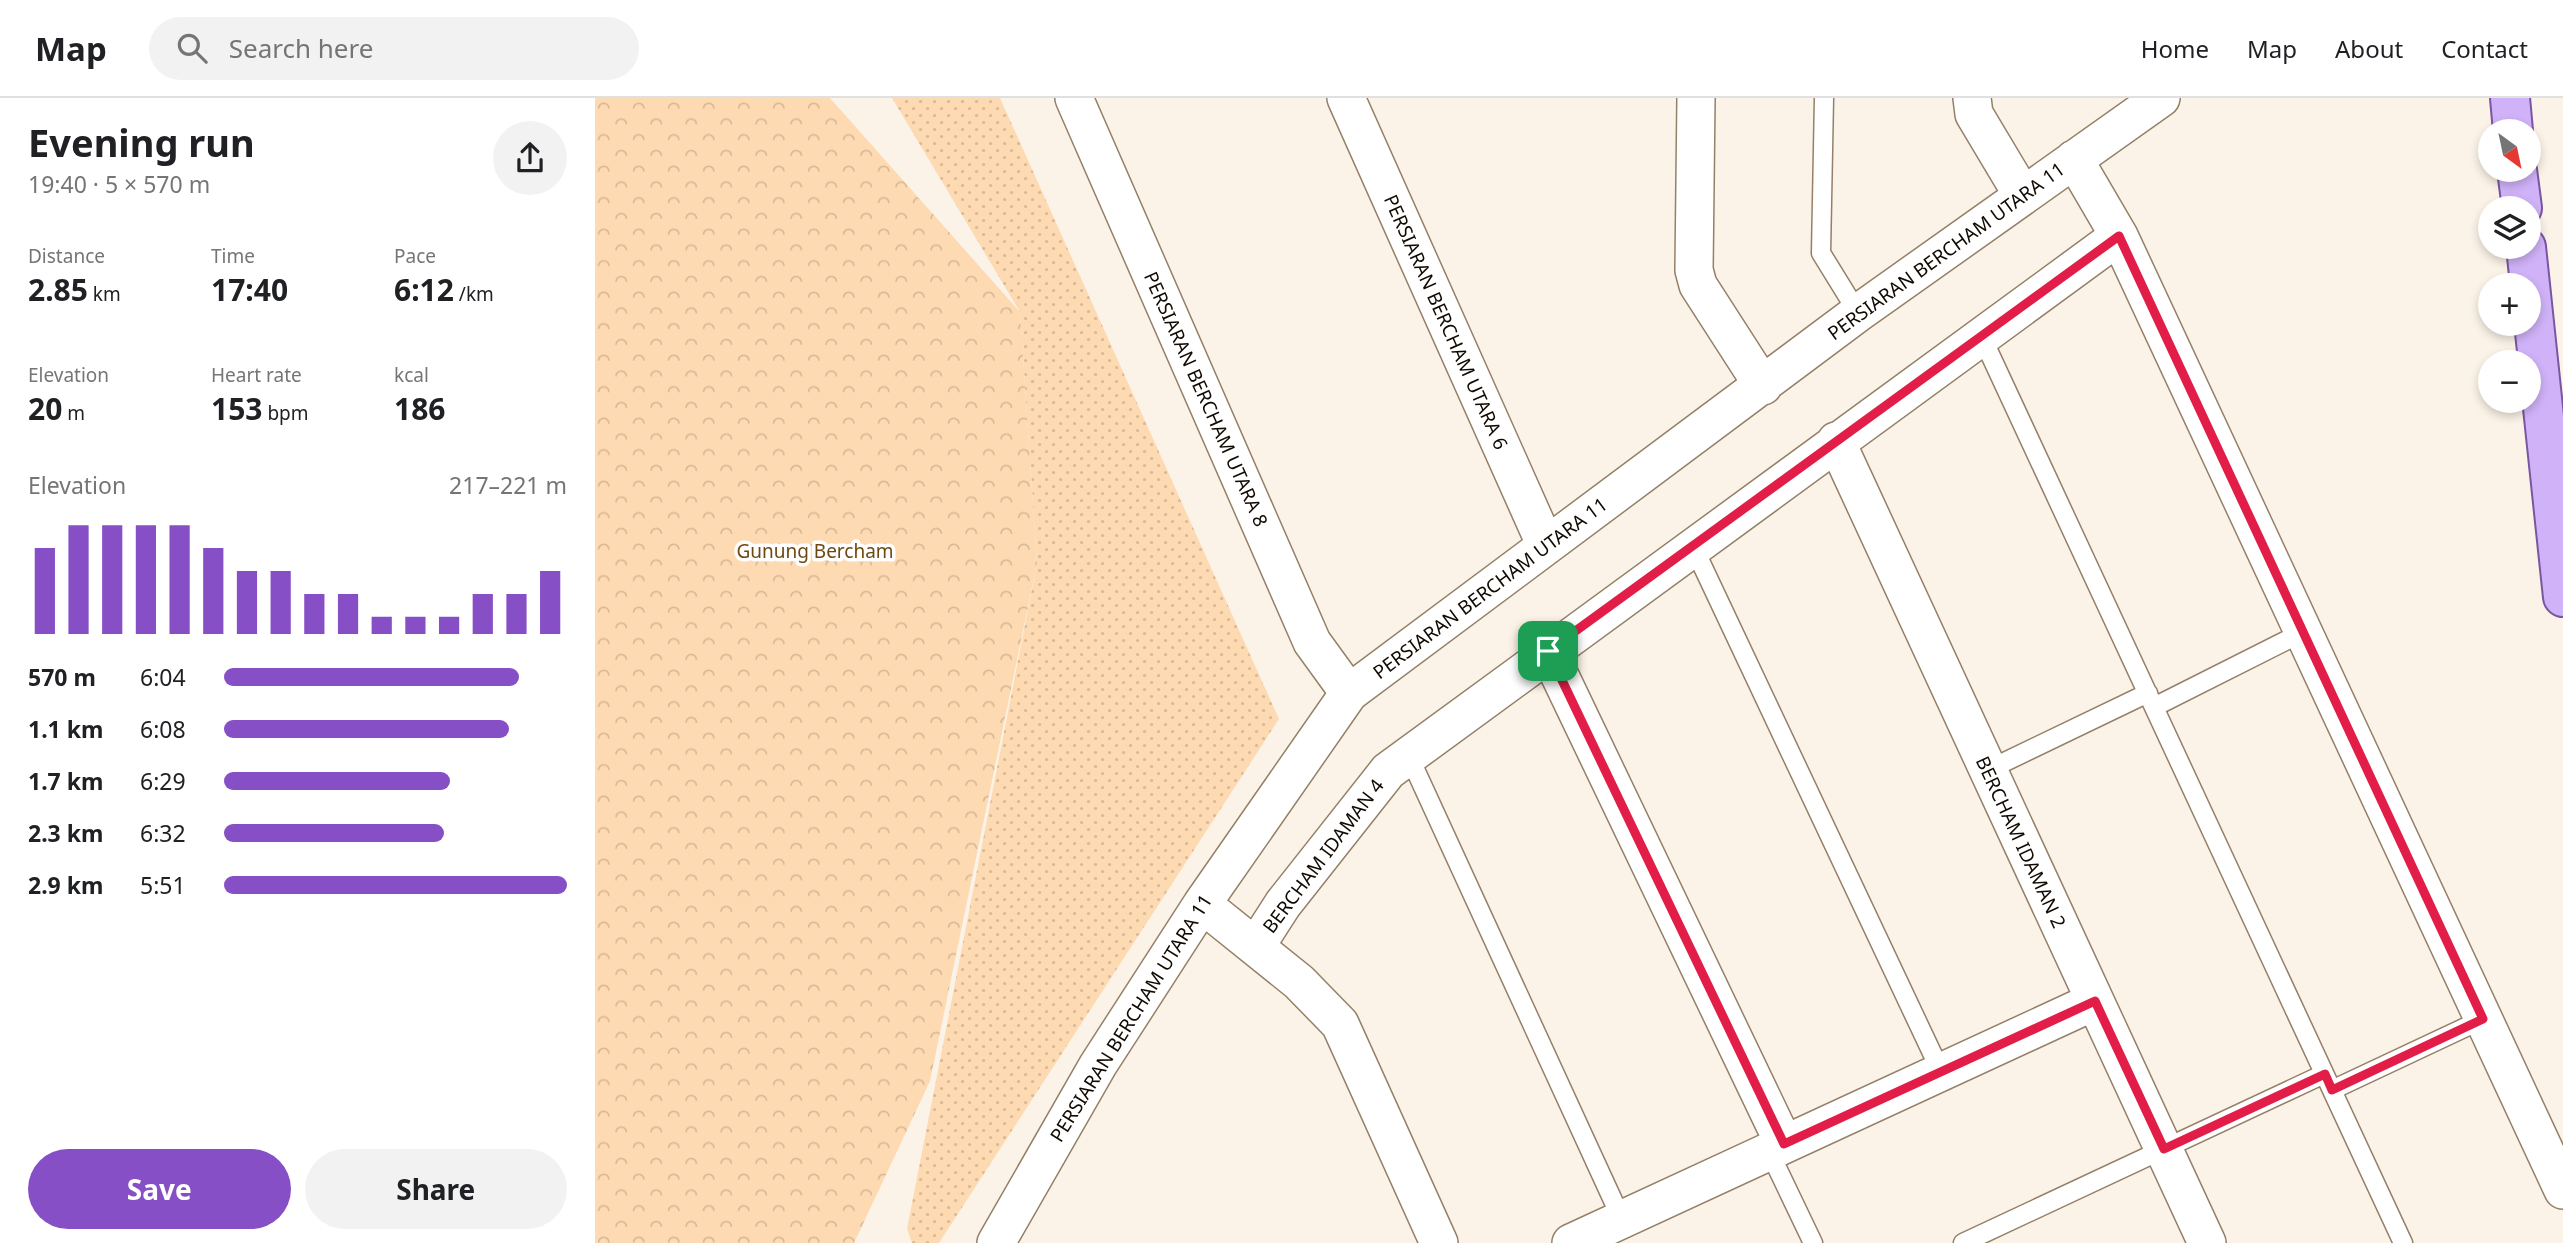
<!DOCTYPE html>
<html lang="en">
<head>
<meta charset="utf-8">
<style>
	:root { --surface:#fff; --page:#f2f2f2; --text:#202124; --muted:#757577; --line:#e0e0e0; --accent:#864fc6 }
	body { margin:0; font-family:"Noto Sans",sans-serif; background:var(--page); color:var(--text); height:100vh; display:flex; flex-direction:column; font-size:26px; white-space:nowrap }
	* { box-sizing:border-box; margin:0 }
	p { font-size:23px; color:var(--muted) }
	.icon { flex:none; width:38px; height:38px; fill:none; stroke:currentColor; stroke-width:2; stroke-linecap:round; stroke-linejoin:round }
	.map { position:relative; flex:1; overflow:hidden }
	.side { display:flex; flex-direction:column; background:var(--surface); width:595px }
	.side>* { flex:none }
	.needle { width:46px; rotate:147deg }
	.tools { position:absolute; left:1883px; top:21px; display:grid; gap:14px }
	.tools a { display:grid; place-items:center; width:63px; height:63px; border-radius:50%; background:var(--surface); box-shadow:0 4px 10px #0003; font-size:35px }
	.pin { position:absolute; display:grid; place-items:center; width:60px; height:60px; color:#fff; margin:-30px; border-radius:14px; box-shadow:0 4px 10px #0006 }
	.round { display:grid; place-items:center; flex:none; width:74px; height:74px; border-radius:37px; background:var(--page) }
	.headline { display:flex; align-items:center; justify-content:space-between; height:119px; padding:0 28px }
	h1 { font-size:38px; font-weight:700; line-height:52px }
	.stats { display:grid; grid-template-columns:repeat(3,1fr); gap:10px; height:119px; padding:7px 28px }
	.stats div { display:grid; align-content:center }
	.stats b { font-size:30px; font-weight:700 }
	.stats small { font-size:19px; font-weight:400 }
	.stats p { font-size:19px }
	.chart { height:196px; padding:14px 28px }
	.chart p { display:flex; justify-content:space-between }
	.chart svg { width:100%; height:126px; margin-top:7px; stroke:var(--accent); stroke-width:6 }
	.button { display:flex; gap:14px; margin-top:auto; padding:14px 28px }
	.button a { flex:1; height:80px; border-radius:42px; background:var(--accent); color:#fff; font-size:28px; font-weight:700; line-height:80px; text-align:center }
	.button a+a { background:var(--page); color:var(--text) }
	ul { padding:0 28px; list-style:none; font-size:23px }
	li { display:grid; grid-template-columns:112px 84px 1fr; align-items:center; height:52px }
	li i { height:18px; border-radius:9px; background:var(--accent) }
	header { display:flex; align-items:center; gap:42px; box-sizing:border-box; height:98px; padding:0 35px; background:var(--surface); border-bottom:2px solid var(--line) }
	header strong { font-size:33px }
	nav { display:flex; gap:38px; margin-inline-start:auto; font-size:24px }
	.search { width:490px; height:63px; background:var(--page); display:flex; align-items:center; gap:18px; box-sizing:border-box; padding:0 24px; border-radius:38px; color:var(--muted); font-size:26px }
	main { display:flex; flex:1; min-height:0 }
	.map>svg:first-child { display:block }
</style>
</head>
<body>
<header>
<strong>Map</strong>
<div class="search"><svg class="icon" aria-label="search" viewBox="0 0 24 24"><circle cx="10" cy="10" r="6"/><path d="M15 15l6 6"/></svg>Search here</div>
<nav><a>Home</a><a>Map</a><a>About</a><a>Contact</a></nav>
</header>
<main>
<section class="side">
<div class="headline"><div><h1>Evening run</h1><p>19:40 · 5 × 570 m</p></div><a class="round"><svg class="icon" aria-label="share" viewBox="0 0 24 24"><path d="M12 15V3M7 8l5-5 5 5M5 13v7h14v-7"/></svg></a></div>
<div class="stats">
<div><p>Distance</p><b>2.85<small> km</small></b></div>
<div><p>Time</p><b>17:40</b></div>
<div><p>Pace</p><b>6:12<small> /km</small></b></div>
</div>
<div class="stats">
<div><p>Elevation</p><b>20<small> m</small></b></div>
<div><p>Heart rate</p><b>153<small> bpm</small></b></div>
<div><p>kcal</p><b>186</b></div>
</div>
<div class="chart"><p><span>Elevation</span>217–221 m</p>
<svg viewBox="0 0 160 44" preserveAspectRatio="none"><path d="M5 44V14M15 44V6M25 44V6M35 44V6M45 44V6M55 44V14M65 44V22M75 44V22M85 44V30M95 44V30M105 44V38M115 44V38M125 44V38M135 44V30M145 44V30M155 44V22"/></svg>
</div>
<ul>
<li><b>570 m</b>6:04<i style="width:86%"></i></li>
<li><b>1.1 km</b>6:08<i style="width:83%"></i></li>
<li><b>1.7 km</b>6:29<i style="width:66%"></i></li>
<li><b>2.3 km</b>6:32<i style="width:64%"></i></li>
<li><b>2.9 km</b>5:51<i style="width:100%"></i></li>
</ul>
<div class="button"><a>Save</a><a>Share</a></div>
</section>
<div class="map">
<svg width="1968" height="1145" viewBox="0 0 1968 1145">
	<defs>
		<pattern id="grass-dots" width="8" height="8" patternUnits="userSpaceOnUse" patternTransform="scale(1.75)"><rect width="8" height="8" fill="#fddab2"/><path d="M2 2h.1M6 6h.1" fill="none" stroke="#d8ba97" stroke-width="1.8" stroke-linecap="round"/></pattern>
		<pattern id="forest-crowns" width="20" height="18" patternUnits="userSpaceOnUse" patternTransform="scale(1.75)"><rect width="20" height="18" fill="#fddab2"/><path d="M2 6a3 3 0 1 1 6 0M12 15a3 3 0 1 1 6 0" fill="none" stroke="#d8ba97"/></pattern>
	</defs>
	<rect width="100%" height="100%" fill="#fcf3e8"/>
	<!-- grass -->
	<path fill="url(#grass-dots)" d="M 297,0 L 405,0 L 684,621 L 344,1145 L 317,1145 L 312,1131 L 442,465 L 425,214 Z"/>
	<!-- forest -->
	<path fill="url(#forest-crowns)" d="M 0,0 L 235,0 L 425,214 L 442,465 L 335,983 L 259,1145 L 0,1145 Z"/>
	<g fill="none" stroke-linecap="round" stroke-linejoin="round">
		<defs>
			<path id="service" d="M 1229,0 L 1226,155 L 1263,215
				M 1386,237 L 1808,1145
				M 1098,448 L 1346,974
				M 1559,609 L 1708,534
				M 813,656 L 1027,1122
				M 1393,672 L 1553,595
				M 1737,992 L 1888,921
				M 1174,1053 L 1218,1145
				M 1368,1145 L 1729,976"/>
			<path id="minor" d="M 479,0 L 717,544 L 754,595
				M 751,0 L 951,448
				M 1101,0 L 1099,172 L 1103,187 L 1168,288
				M 1377,0 L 1379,16 L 1428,98
				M 1479,61 L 1524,138 L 1968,1092
				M 1241,343 L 1612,1145
				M 953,553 L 1189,1046
				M 607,806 L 704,884 L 745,926 L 844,1145
				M 661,848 L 688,806 L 793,673 L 1524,138
				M 401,1145 L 503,967 L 607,806 L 754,595 L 1263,215 L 1566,0
				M 976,1145 L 1500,903"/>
			<path id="primary" d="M 1915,0 L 1918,33
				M 1922,72 L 1927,110
				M 1931,149 L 1968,499"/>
		</defs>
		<!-- service casing -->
		<use href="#service" stroke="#948067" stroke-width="21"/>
		<!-- minor casing -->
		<use href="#minor" stroke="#948067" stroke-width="40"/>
		<!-- primary casing -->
		<use href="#primary" stroke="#7956a0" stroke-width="42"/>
		<!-- service -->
		<use href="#service" stroke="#fff" stroke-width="18"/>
		<!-- minor -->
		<use href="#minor" stroke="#fff" stroke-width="37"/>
		<!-- primary -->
		<use href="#primary" stroke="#d0b2f8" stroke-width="38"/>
	</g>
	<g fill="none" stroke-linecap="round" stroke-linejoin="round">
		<defs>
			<path id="route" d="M 1524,138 L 1888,921 L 1737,992 L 1730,976 L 1569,1051 L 1500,903 L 1189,1046 L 953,553 Z"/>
		</defs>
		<!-- route casing -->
		<use href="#route" stroke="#fff" stroke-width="14"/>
		<!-- route -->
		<use href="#route" stroke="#e11d48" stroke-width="9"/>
	</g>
	<g text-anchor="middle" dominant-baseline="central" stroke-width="7" stroke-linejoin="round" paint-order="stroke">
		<!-- street labels -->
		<g font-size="19" fill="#110a03" stroke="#fff">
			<text transform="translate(1351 153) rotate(-36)">PERSIARAN BERCHAM UTARA 11</text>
			<text transform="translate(851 224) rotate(66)">PERSIARAN BERCHAM UTARA 6</text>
			<text transform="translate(611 301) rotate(66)">PERSIARAN BERCHAM UTARA 8</text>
			<text transform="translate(895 490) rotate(-37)">PERSIARAN BERCHAM UTARA 11</text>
			<text transform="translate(1426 744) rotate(65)">BERCHAM IDAMAN 2</text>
			<text transform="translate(728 758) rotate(-53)">BERCHAM IDAMAN 4</text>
			<text transform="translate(536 920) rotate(-58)">PERSIARAN BERCHAM UTARA 11</text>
		</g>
		<!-- park labels -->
		<g font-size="19" fill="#6d4811" stroke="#fff">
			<text x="220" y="453">Gunung Bercham</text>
		</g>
	</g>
</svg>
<div class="tools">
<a><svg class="needle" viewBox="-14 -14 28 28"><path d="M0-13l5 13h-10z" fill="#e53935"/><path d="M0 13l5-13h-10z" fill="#757577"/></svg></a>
<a><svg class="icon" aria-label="layers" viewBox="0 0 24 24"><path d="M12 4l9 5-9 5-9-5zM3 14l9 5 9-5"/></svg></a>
<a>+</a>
<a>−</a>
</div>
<div class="pin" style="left:953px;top:553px;background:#1e9e55"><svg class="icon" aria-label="arrive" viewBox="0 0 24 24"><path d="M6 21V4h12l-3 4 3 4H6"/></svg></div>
</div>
</main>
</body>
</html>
